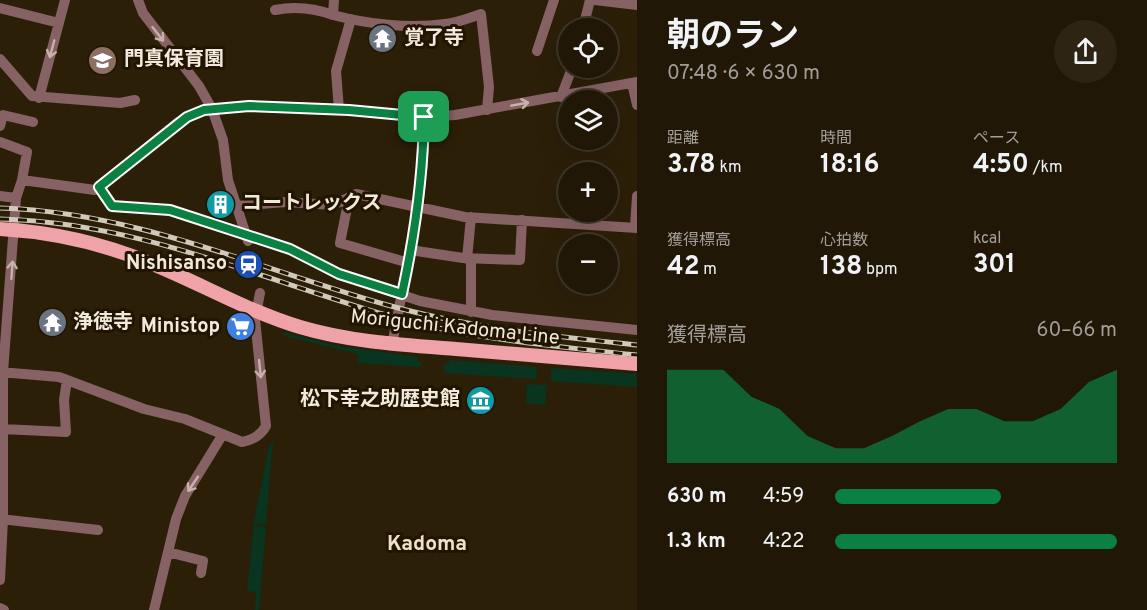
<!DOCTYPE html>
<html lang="ja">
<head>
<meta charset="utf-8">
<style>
	:root { --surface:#201706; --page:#2d2414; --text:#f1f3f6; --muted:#a29f9b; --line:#3d3628; --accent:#0b8043 }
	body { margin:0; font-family:Overpass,"Noto Sans JP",sans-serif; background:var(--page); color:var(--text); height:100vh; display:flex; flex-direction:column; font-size:22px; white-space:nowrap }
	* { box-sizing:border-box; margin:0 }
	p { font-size:20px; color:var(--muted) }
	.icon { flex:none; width:33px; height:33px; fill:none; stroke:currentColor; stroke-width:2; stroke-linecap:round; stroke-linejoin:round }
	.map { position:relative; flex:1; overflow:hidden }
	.side { display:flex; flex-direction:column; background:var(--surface); width:510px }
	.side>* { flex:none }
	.buttons { position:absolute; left:558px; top:18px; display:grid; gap:12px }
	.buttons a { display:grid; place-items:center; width:60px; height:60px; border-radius:50%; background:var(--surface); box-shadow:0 6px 24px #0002,0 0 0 2px var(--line); font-size:30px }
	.pin { position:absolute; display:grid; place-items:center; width:51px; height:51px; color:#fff; margin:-26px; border-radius:12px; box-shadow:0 3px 9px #0006 }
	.round { display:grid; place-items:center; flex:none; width:63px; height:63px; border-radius:32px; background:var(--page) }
	.summary { display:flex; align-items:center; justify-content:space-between; height:102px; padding:0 30px }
	h1 { font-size:33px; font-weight:700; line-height:45px }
	.figures { display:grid; grid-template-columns:repeat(3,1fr); gap:9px; height:102px; padding:6px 30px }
	.figures div { display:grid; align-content:center }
	.figures b { font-size:26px; font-weight:700 }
	.figures small { font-size:16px; font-weight:400 }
	.figures p { font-size:16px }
	.chart { height:168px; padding:12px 30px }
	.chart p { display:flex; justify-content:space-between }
	.chart svg { width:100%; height:108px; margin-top:6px; fill:var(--accent); opacity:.7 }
	ul { padding:0 30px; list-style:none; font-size:20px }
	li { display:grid; grid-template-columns:96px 72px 1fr; align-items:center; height:45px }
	li i { height:15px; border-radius:8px; background:var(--accent) }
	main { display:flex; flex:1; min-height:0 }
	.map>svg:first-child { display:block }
</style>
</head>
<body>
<main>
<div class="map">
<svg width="637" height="610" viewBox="0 0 637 610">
	<rect width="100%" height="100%" fill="#2b1f08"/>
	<!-- green -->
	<path fill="#093420" d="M 283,332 L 339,346 L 418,357 L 418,362 L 421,362 L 421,367 L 357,363 L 358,354 L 284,336 Z
		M 449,360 L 537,367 L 536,379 L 444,373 L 444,364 L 449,364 Z
		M 551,368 L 637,374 L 637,387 L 551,381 Z
		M 527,384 L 547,385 L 545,405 L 526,403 Z
		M 275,437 L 272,449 L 266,525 L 254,523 L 254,520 L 269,447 Z
		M 254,524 L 266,527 L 259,610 L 255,610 L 256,592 L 247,591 Z"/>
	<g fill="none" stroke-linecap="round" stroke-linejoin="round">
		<!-- minor -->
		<path stroke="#876264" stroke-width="10" d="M 138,0 L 143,13 L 199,86 L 212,109 L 223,140 L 228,180 L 248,241
			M 334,0 L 333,15 C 367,24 409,29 445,24 C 457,23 469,18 481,14 L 489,87 L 487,110
			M 595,0 L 637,5
			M 0,8 L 59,23
			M 275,10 C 295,6 314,8 333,15
			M 583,28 L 590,0
			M 537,51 L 554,0
			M 0,59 L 32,96 L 120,103 L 135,100
			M 632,83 L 637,105
			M 561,97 L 572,68
			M 39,98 L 65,0
			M 339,110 L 336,71 L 351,19
			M 0,126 L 3,115 L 33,122
			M 0,142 L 27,152 L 22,180 L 16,198 L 3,372 L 3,519 L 0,580
			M 22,180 L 95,190 L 178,122 L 204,110 L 249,106 L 289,107 L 349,110 L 424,117 L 455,115 L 637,82
			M 99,187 L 112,206 L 170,210 L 290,249 L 339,274 L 420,301 L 492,315 L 637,330
			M 0,196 L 16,198
			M 349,198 L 340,243 L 409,263
			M 236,206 L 286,202 L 333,205 L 356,194 L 465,217 L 637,228
			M 635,227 L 637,196
			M 410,250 L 463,258 L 520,260 L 522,220
			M 467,259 L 471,217
			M 471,312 L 471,259
			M 392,345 L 418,209 L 423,162 L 424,117
			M 0,372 L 59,377 L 144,409 L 185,419 L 242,442 C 253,440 261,435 266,426 L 255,319 L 260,293
			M 2,429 L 66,432 L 64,400 L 67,380
			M 0,519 L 98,530
			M 168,552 L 203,561 L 201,573
			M 0,608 L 4,610
			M 154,610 L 176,519 L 185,496 L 223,434"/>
		<!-- major -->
		<path stroke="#efa2a7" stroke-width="14" d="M 0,229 C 51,232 102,243 150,263 C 200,283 247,311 300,327 C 350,342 404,345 456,349 C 517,354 577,359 637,364"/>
		<defs>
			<path id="rail" d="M 0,208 C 137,212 261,270 391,306 C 471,328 554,336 637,345
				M 0,219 C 135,222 258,278 386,315 C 468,339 553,346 637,355"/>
		</defs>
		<!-- rail casing -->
		<use href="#rail" stroke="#d1c9b9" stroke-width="5"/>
		<!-- rail -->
		<use href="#rail" stroke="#211502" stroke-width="3" stroke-dasharray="9" stroke-linecap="butt"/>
	</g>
	<!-- one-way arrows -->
	<defs><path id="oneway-shaft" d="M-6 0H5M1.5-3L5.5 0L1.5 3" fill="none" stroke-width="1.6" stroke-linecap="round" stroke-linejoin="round" transform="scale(1.5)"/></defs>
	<g stroke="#c7b3ab">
		<use href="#oneway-shaft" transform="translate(158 34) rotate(52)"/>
		<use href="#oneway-shaft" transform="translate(52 49) rotate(105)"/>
		<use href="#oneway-shaft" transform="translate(520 104) rotate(-10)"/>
		<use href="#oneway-shaft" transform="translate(12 270) rotate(-86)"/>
		<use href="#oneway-shaft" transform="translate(260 369) rotate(84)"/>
		<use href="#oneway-shaft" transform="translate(193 484) rotate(124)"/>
	</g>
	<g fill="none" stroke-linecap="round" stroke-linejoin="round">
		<defs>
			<path id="route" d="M 249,106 L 349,110 L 424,117 C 423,179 415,234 402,294 L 339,274 L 290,249 L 170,210 L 112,206 L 99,187 L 187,117 L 204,110 Z"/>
		</defs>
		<!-- route casing -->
		<use href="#route" stroke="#fff" stroke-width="12"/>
		<!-- route -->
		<use href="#route" stroke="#0b8043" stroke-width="8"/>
	</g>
	<!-- icons -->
	<defs>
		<symbol id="temple-disc" viewBox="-11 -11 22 22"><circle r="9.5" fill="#6b7280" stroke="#211502"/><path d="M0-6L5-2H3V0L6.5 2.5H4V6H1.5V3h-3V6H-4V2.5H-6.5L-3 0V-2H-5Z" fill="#fff"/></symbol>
		<symbol id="school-disc" viewBox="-11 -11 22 22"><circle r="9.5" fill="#8d6e63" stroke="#211502"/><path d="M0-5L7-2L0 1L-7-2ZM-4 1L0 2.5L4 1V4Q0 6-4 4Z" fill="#fff"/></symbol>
		<symbol id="building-disc" viewBox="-11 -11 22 22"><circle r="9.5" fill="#0f9aa8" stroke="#211502"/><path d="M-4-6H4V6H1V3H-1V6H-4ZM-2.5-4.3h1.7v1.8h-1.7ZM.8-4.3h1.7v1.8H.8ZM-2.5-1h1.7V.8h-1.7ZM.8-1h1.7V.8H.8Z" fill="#fff"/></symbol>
		<symbol id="station-disc" viewBox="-11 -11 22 22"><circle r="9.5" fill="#1a4fb4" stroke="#211502"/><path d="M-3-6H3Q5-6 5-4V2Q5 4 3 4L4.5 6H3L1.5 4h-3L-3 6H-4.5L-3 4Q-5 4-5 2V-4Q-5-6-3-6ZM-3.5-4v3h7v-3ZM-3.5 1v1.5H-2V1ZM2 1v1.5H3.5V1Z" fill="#fff"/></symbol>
		<symbol id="supermarket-disc" viewBox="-11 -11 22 22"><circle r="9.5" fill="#3f7fe0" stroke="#211502"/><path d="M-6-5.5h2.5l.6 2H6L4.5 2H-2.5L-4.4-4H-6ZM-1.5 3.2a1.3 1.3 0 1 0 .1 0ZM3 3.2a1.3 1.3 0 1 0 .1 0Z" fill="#fff"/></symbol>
		<symbol id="museum-disc" viewBox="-11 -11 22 22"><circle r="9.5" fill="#0f9aa8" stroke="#211502"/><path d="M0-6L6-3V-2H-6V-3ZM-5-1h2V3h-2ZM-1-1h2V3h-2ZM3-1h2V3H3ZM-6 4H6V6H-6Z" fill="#fff"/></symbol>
	</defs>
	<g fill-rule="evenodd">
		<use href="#temple-disc" x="366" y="22" width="33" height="33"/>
		<use href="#school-disc" x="86" y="44" width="33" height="33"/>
		<use href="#building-disc" x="204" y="188" width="33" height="33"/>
		<use href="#station-disc" x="232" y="248" width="33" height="33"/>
		<use href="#temple-disc" x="36" y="306" width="33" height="33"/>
		<use href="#supermarket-disc" x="224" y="310" width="33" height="33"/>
		<use href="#museum-disc" x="464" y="384" width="33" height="33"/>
	</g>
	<g text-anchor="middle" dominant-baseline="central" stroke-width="6" stroke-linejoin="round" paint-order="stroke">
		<!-- poi labels -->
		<g font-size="20" font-weight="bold" fill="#f1e9db" stroke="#211502" text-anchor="start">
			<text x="404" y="39">覚了寺</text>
			<text x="124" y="60">門真保育園</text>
			<text x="242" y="204">コートレックス</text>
			<text x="227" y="264" text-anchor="end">Nishisanso</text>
			<text x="73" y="323">浄徳寺</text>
			<text x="220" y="327" text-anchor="end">Ministop</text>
			<text x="460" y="400" text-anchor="end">松下幸之助歴史館</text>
		</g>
		<!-- street labels -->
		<g font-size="20" fill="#f1e9db" stroke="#211502">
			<text transform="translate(455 328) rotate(6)">Moriguchi Kadoma Line</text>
		</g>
		<!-- neighbourhood labels -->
		<g font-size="21" font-weight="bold" fill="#f0e0c5" stroke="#211502">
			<text x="427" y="544">Kadoma</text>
		</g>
	</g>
</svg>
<div class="buttons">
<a><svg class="icon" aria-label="locate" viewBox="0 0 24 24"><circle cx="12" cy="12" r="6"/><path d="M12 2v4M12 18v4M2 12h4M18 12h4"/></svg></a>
<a><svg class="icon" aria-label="layers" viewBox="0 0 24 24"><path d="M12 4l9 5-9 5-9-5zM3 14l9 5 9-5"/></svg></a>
<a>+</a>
<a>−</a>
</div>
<div class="pin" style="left:424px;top:117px;background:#1e9e55"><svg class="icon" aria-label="arrive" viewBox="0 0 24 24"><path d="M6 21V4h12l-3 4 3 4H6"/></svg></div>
</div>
<section class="side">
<div class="summary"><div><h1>朝のラン</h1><p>07:48 · 6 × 630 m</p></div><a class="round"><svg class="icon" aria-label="share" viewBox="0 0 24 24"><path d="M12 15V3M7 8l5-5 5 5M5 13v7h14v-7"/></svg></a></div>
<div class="figures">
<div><p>距離</p><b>3.78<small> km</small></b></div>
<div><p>時間</p><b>18:16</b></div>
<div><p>ペース</p><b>4:50<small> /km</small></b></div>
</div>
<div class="figures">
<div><p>獲得標高</p><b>42<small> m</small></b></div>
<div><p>心拍数</p><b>138<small> bpm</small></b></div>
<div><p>kcal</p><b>301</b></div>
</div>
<div class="chart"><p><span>獲得標高</span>60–66 m</p>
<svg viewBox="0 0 160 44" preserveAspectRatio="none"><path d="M0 44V6L10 6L20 6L30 17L40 22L50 33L60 38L70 38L80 33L90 27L100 22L110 22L120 27L130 27L140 22L150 11L160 6V44z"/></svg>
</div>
<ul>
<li><b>630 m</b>4:59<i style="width:59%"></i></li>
<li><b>1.3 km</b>4:22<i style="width:100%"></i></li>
</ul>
</section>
</main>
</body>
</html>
